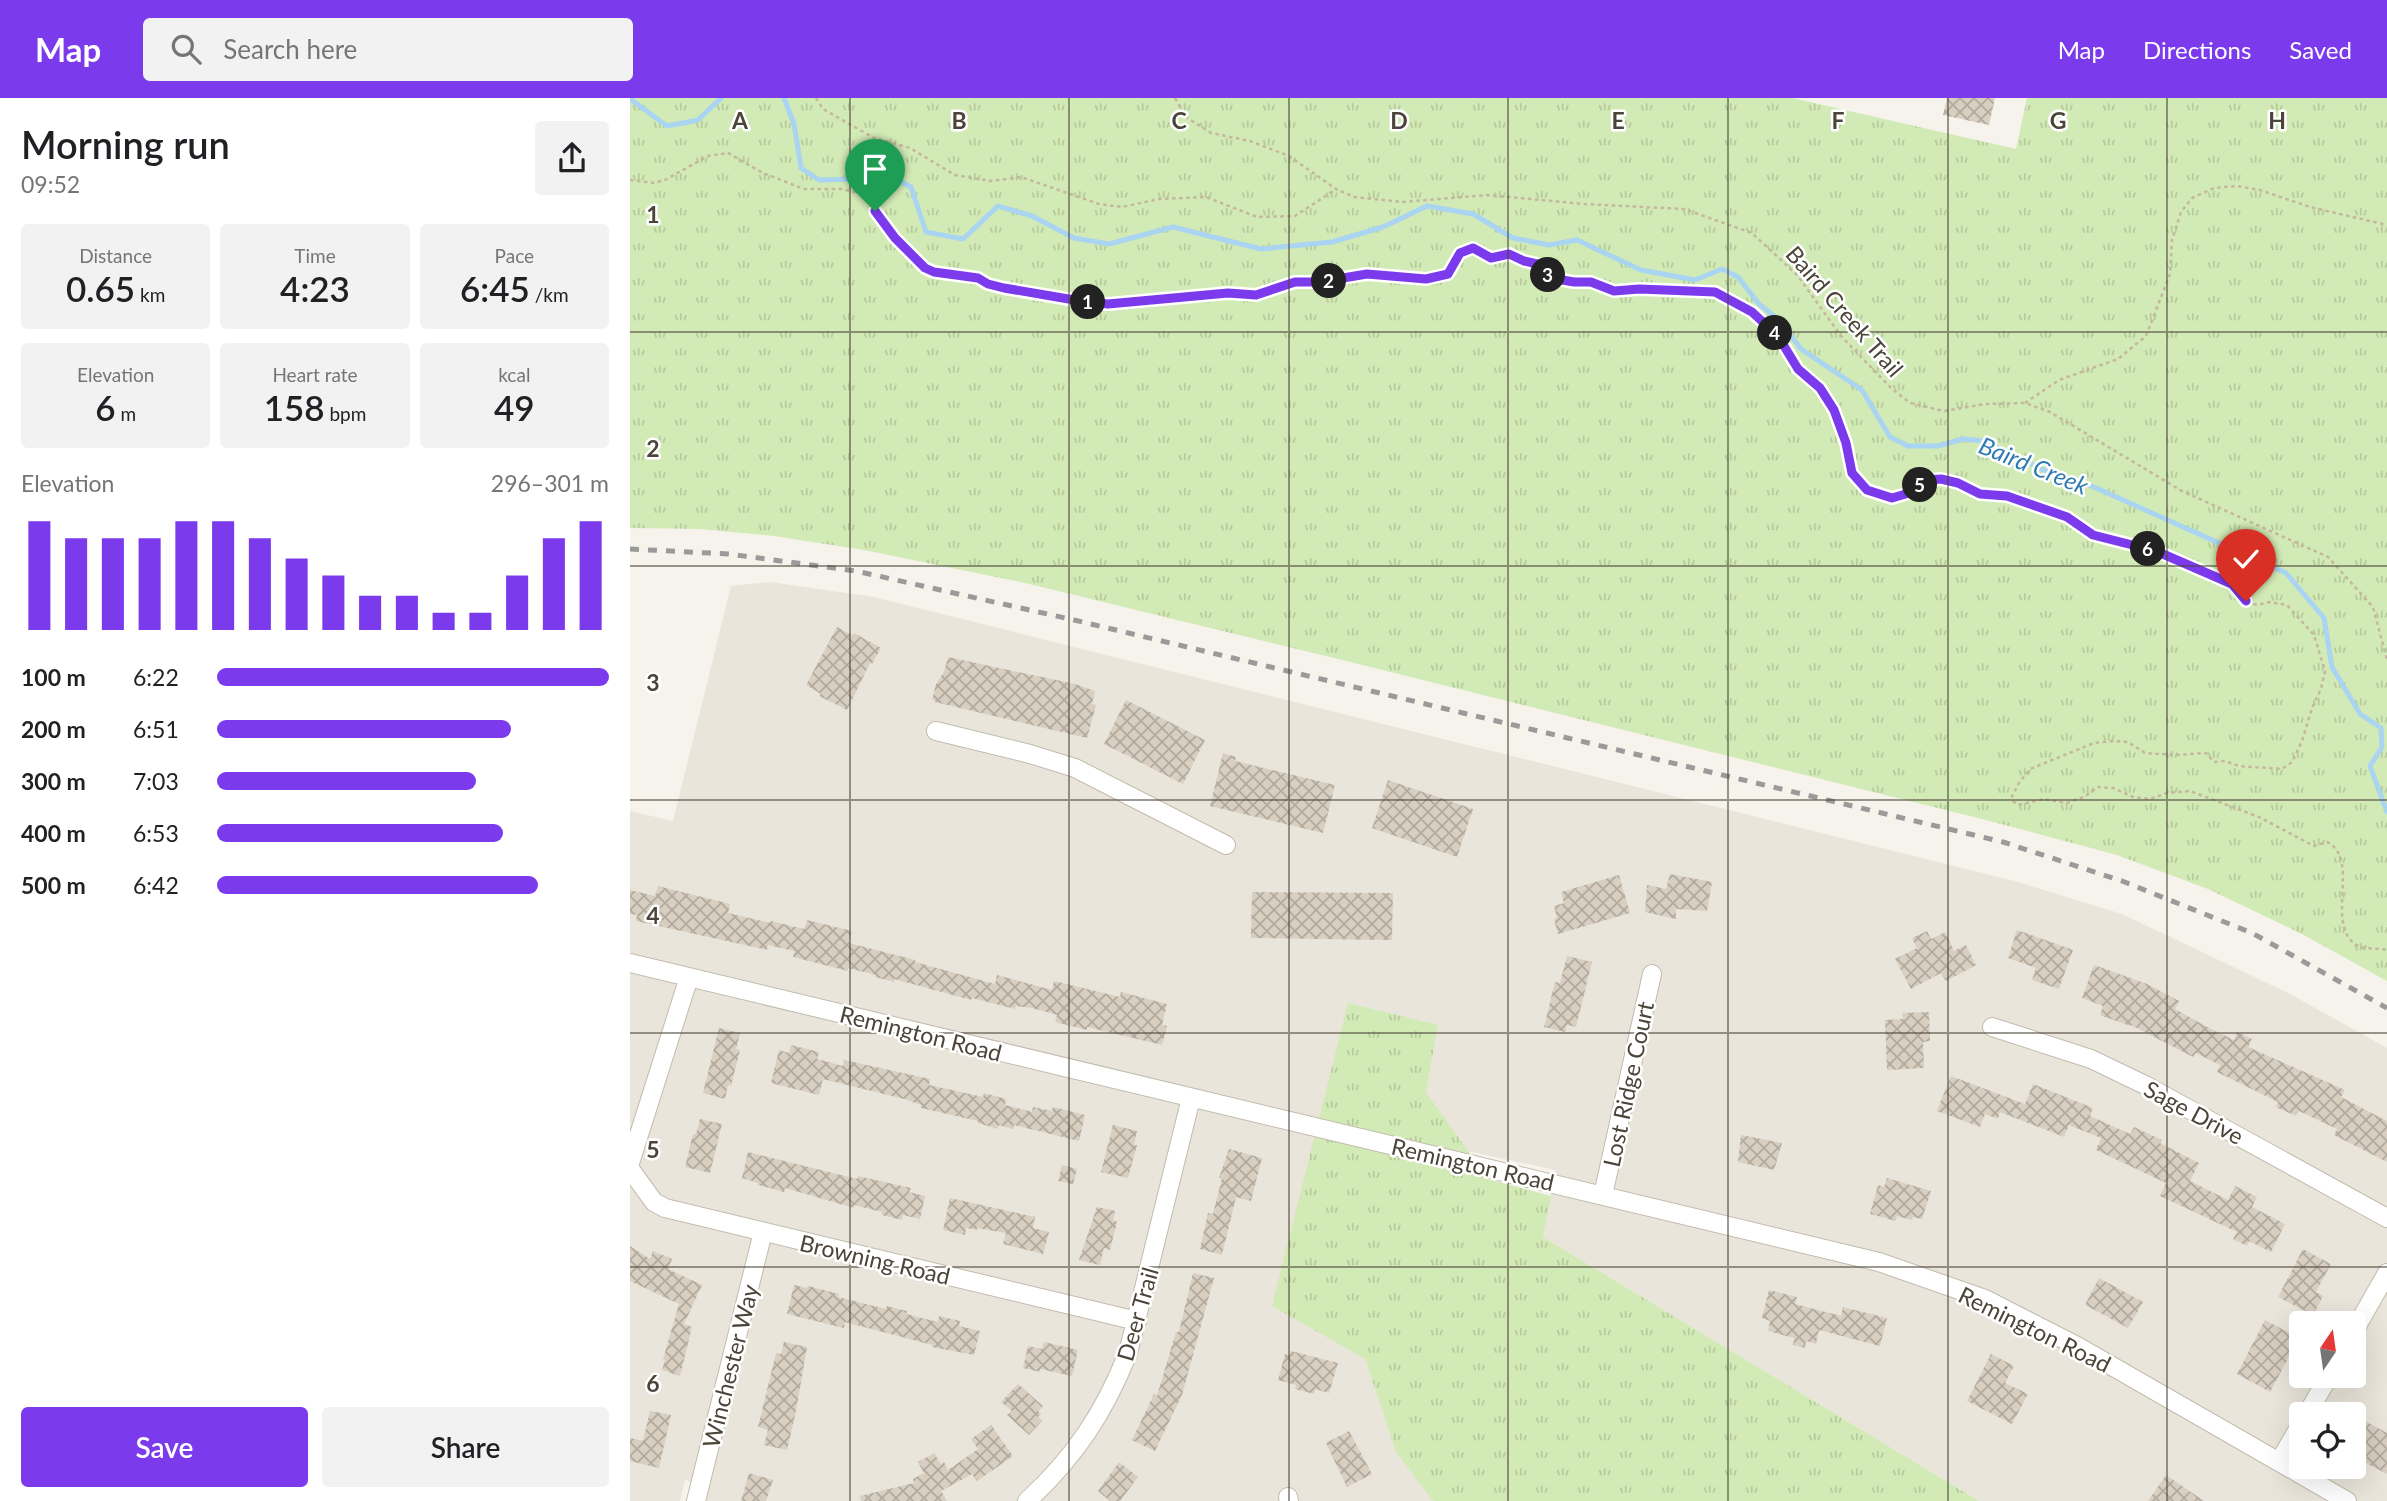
<!DOCTYPE html>
<html lang="en">
<head>
<meta charset="utf-8">
<style>
	:root { --surface:#fff; --page:#f2f2f2; --text:#202124; --muted:#757577; --accent:#7c3aed }
	body { margin:0; font-family:Lato,sans-serif; background:var(--page); color:var(--text); height:100vh; display:flex; flex-direction:column; font-size:26px; white-space:nowrap }
	* { box-sizing:border-box; margin:0 }
	p { font-size:23px; color:var(--muted) }
	.icon { flex:none; width:38px; height:38px; fill:none; stroke:currentColor; stroke-width:2; stroke-linecap:round; stroke-linejoin:round }
	.map { position:relative; flex:1; overflow:hidden }
	.side { display:flex; flex-direction:column; background:var(--surface); width:630px }
	.side>* { flex:none }
	.needle { width:46px; rotate:13deg }
	.tools { position:absolute; left:1659px; top:1213px; display:grid; gap:14px }
	.tools a { display:grid; place-items:center; width:77px; height:77px; border-radius:7px; background:var(--surface); box-shadow:0 7px 28px #0002; font-size:35px }
	.pin { position:absolute; display:grid; place-items:center; width:60px; height:60px; color:#fff; margin:-72px -30px; border-radius:50% 50% 50% 0; rotate:-45deg; box-shadow:0 0 7px #0007 }
	.pin .icon { rotate:45deg }
	.km { position:absolute; width:35px; height:35px; margin:-18px; border-radius:50%; background:#222; color:#fff; font-size:19px; line-height:35px; text-align:center }
	.round { display:grid; place-items:center; flex:none; width:74px; height:74px; border-radius:7px; background:var(--page) }
	.summary { display:flex; align-items:center; justify-content:space-between; height:119px; padding:0 21px }
	h1 { font-size:38px; font-weight:600; line-height:52px }
	.metrics { display:grid; grid-template-columns:repeat(3,1fr); gap:10px; height:119px; padding:7px 21px }
	.metrics div { display:grid; align-content:center; border-radius:7px; background:var(--page); text-align:center }
	.metrics b { font-size:35px; font-weight:600 }
	.metrics small { font-size:19px; font-weight:400 }
	.metrics p { font-size:19px }
	.chart { height:196px; padding:14px 21px }
	.chart p { display:flex; justify-content:space-between }
	.chart svg { width:100%; height:126px; margin-top:7px; stroke:var(--accent); stroke-width:6 }
	.cta { display:flex; gap:14px; margin-top:auto; padding:14px 21px }
	.cta a { flex:1; height:80px; border-radius:7px; background:var(--accent); color:#fff; font-size:28px; font-weight:600; line-height:80px; text-align:center }
	.cta a+a { background:var(--page); color:var(--text) }
	ul { padding:0 21px; list-style:none; font-size:23px }
	li { display:grid; grid-template-columns:112px 84px 1fr; align-items:center; height:52px }
	li i { height:18px; border-radius:9px; background:var(--accent) }
	header { display:flex; align-items:center; gap:42px; box-sizing:border-box; height:98px; padding:0 35px; background:var(--accent); color:#fff }
	header strong { font-size:33px }
	nav { display:flex; gap:38px; margin-inline-start:auto; font-size:24px }
	.search { width:490px; height:63px; background:var(--page); display:flex; align-items:center; gap:18px; box-sizing:border-box; padding:0 24px; border-radius:7px; color:var(--muted); font-size:26px }
	main { display:flex; flex:1; min-height:0 }
	.map>svg:first-child { display:block }
</style>
</head>
<body>
<header>
<strong>Map</strong>
<div class="search"><svg class="icon" aria-label="search" viewBox="0 0 24 24"><circle cx="10" cy="10" r="6"/><path d="M15 15l6 6"/></svg>Search here</div>
<nav><a>Map</a><a>Directions</a><a>Saved</a></nav>
</header>
<main>
<section class="side">
<div class="summary"><div><h1>Morning run</h1><p>09:52</p></div><a class="round"><svg class="icon" aria-label="share" viewBox="0 0 24 24"><path d="M12 15V3M7 8l5-5 5 5M5 13v7h14v-7"/></svg></a></div>
<div class="metrics">
<div><p>Distance</p><b>0.65<small> km</small></b></div>
<div><p>Time</p><b>4:23</b></div>
<div><p>Pace</p><b>6:45<small> /km</small></b></div>
</div>
<div class="metrics">
<div><p>Elevation</p><b>6<small> m</small></b></div>
<div><p>Heart rate</p><b>158<small> bpm</small></b></div>
<div><p>kcal</p><b>49</b></div>
</div>
<div class="chart"><p><span>Elevation</span>296–301 m</p>
<svg viewBox="0 0 160 44" preserveAspectRatio="none"><path d="M5 44V6M15 44V12M25 44V12M35 44V12M45 44V6M55 44V6M65 44V12M75 44V19M85 44V25M95 44V32M105 44V32M115 44V38M125 44V38M135 44V25M145 44V12M155 44V6"/></svg>
</div>
<ul>
<li><b>100 m</b>6:22<i style="width:100%"></i></li>
<li><b>200 m</b>6:51<i style="width:75%"></i></li>
<li><b>300 m</b>7:03<i style="width:66%"></i></li>
<li><b>400 m</b>6:53<i style="width:73%"></i></li>
<li><b>500 m</b>6:42<i style="width:82%"></i></li>
</ul>
<div class="cta"><a>Save</a><a>Share</a></div>
</section>
<div class="map">
<svg width="1757" height="1403" viewBox="0 0 1757 1403">
	<defs>
		<pattern id="park-tufts" width="24" height="20" patternUnits="userSpaceOnUse" patternTransform="scale(1.75)"><rect width="24" height="20" fill="#d2eab5"/><path d="M3 7l-1-3M5 7V3M7 7l1-3M15 17l-1-3M17 17v-4M19 17l1-3" fill="none" stroke="#b6ca9c"/></pattern>
		<pattern id="building-cross-hatch" width="8" height="8" patternUnits="userSpaceOnUse" patternTransform="scale(1.75)"><rect width="8" height="8" fill="#d8cfc1"/><path d="M0 0l8 8M0 8l8-8" fill="none" stroke="#b1aa9e"/></pattern>
	</defs>
	<rect width="100%" height="100%" fill="#f6f3ec"/>
	<!-- residential -->
	<path fill="#eae5da" fill-rule="evenodd" d="M 140,484 L 244,499 L 1388,784 L 1492,816 L 1660,896 L 1757,950 L 1757,1403 L 1349,1403 L 913,1139 L 925,1072 L 837,1053 L 796,994 L 808,927 L 642,1207 L 735,1261 L 766,1354 L 803,1403 L 76,1403 L 79,1388 L 55,1382 L 50,1403 L 0,1403 L 0,713 L 43,723 L 101,488 ZM 1671,1225 L 1724,1225 L 1724,1278 L 1671,1278 ZM 1671,1316 L 1724,1316 L 1724,1368 L 1671,1368 Z"/>
	<!-- park -->
	<path fill="url(#park-tufts)" d="M 0,0 L 1162,0 L 1386,51 L 1397,0 L 1757,0 L 1757,883 L 1672,836 L 1578,791 L 1487,757 L 1356,722 L 696,558 L 391,484 L 234,452 L 144,438 L 70,431 L 0,430 Z
		M 718,905 L 808,927 L 796,994 L 858,1081 L 921,1098 L 913,1139 L 1349,1403 L 803,1403 L 766,1354 L 735,1261 L 642,1208 Z"/>
	<g fill="none" stroke-linecap="round" stroke-linejoin="round">
		<!-- stream -->
		<path stroke="#a9d4f2" stroke-width="5" d="M 154,0 L 164,26 L 171,70 L 189,82 L 264,80 L 281,89 L 296,134 L 333,141 L 368,108 L 402,118 L 444,140 L 479,146 L 543,129 L 631,151 L 702,144 L 753,129 L 797,108 L 843,116 L 883,140 L 919,147 L 947,142 L 1011,172 L 1065,182 L 1092,171 L 1108,179 L 1129,206 L 1150,223 L 1171,251 L 1232,292 L 1260,339 L 1278,348 L 1308,348 L 1333,341 L 1354,343 L 1411,371 L 1464,389 L 1656,475 L 1694,520 L 1702,569 L 1730,616 L 1751,630 L 1752,649 L 1740,668 L 1757,714
			M 0,1 L 37,28 L 68,22 L 91,0"/>
	</g>
	<!-- building -->
	<path fill="url(#building-cross-hatch)" d="M 1317,0 L 1365,0 L 1359,27 L 1313,17 Z
		M 207,529 L 222,537 L 224,535 L 251,550 L 242,566 L 240,565 L 217,612 L 189,598 L 191,596 L 176,587 Z
		M 318,559 L 445,586 L 465,593 L 462,606 L 466,607 L 457,640 L 305,604 L 305,602 L 302,602 L 306,586 L 314,574 Z
		M 496,602 L 575,642 L 553,686 L 474,646 Z
		M 593,655 L 606,659 L 605,663 L 705,687 L 693,735 L 580,708 Z
		M 758,682 L 843,711 L 827,759 L 742,730 Z
		M 1040,776 L 1082,784 L 1077,813 L 1046,811 L 1046,821 L 1015,814 L 1017,787 L 1036,791 Z
		M 989,777 L 1000,815 L 928,836 L 924,821 L 927,820 L 924,808 L 934,805 L 931,794 Z
		M 28,788 L 100,806 L 98,815 L 140,825 L 141,823 L 174,831 L 177,822 L 222,833 L 219,845 L 285,862 L 285,864 L 365,886 L 367,877 L 422,892 L 424,883 L 490,899 L 491,894 L 537,906 L 532,927 L 537,928 L 532,947 L 457,929 L 457,932 L 425,924 L 427,917 L 402,910 L 386,908 L 385,911 L 342,900 L 341,902 L 264,881 L 264,884 L 245,879 L 246,877 L 218,870 L 218,873 L 163,859 L 164,853 L 138,847 L 137,852 L 6,823 L 7,817 L 0,816 L 0,792 L 25,798 Z
		M 622,794 L 763,795 L 762,842 L 621,840 Z
		M 1387,832 L 1443,852 L 1429,891 L 1402,882 L 1406,870 L 1378,860 Z
		M 1297,833 L 1301,841 L 1315,834 L 1324,853 L 1336,847 L 1346,867 L 1316,883 L 1311,875 L 1281,891 L 1265,861 L 1287,850 L 1282,840 Z
		M 937,858 L 962,864 L 946,929 L 937,927 L 935,934 L 914,929 L 925,884 L 930,885 Z
		M 1464,867 L 1517,886 L 1549,903 L 1545,911 L 1579,930 L 1604,942 L 1607,934 L 1622,941 L 1618,949 L 1715,992 L 1711,999 L 1757,1023 L 1757,1064 L 1704,1037 L 1707,1031 L 1669,1013 L 1666,1018 L 1646,1009 L 1648,1004 L 1587,974 L 1590,967 L 1566,955 L 1563,959 L 1501,927 L 1500,928 L 1470,917 L 1473,908 L 1452,900 Z
		M 1299,914 L 1300,943 L 1293,944 L 1294,970 L 1257,972 L 1255,922 L 1273,921 L 1272,915 Z
		M 89,930 L 110,935 L 106,951 L 110,952 L 101,988 L 98,987 L 95,1001 L 73,995 Z
		M 161,947 L 189,954 L 187,961 L 213,968 L 214,962 L 300,981 L 299,987 L 353,999 L 354,995 L 376,1001 L 375,1007 L 402,1014 L 403,1009 L 422,1013 L 423,1009 L 455,1017 L 449,1043 L 384,1027 L 383,1031 L 369,1027 L 368,1031 L 348,1025 L 348,1023 L 291,1010 L 291,1007 L 274,1001 L 193,981 L 189,997 L 141,985 L 149,952 L 159,955 Z
		M 1321,978 L 1395,1006 L 1403,986 L 1463,1010 L 1460,1018 L 1500,1036 L 1504,1029 L 1532,1042 L 1530,1045 L 1569,1065 L 1560,1083 L 1598,1102 L 1605,1088 L 1627,1099 L 1622,1109 L 1655,1126 L 1641,1154 L 1619,1143 L 1617,1148 L 1603,1141 L 1607,1134 L 1530,1098 L 1536,1085 L 1466,1052 L 1471,1040 L 1439,1027 L 1434,1039 L 1370,1014 L 1368,1021 L 1355,1016 L 1350,1029 L 1307,1013 Z
		M 70,1021 L 92,1026 L 80,1075 L 55,1069 L 63,1036 L 66,1036 Z
		M 483,1027 L 507,1033 L 504,1047 L 507,1047 L 498,1080 L 471,1074 Z
		M 1111,1037 L 1152,1045 L 1144,1072 L 1108,1064 Z
		M 599,1051 L 632,1060 L 621,1103 L 606,1099 L 592,1157 L 570,1151 L 578,1115 L 583,1116 L 592,1080 L 589,1080 Z
		M 118,1054 L 227,1081 L 228,1078 L 281,1090 L 279,1094 L 295,1098 L 290,1121 L 273,1117 L 272,1122 L 252,1117 L 252,1114 L 224,1107 L 224,1110 L 155,1090 L 154,1094 L 128,1087 L 128,1085 L 112,1080 Z
		M 432,1067 L 447,1071 L 443,1086 L 428,1083 Z
		M 1257,1080 L 1301,1093 L 1292,1121 L 1283,1119 L 1282,1122 L 1267,1118 L 1266,1123 L 1240,1116 L 1248,1087 L 1254,1089 Z
		M 320,1100 L 405,1119 L 403,1130 L 419,1134 L 413,1156 L 373,1146 L 376,1135 L 347,1130 L 347,1132 L 336,1130 L 335,1137 L 313,1132 Z
		M 467,1109 L 485,1113 L 483,1122 L 487,1124 L 480,1152 L 474,1150 L 470,1167 L 449,1162 Z
		M 0,1148 L 20,1161 L 23,1153 L 42,1161 L 38,1171 L 72,1187 L 54,1226 L 62,1229 L 50,1278 L 32,1272 L 35,1262 L 33,1261 L 49,1206 L 0,1183 Z
		M 1673,1151 L 1701,1166 L 1686,1194 L 1693,1198 L 1683,1217 L 1648,1199 Z
		M 563,1175 L 584,1180 L 552,1297 L 525,1353 L 502,1342 L 524,1296 L 527,1298 L 546,1234 L 549,1234 Z
		M 1469,1180 L 1513,1204 L 1498,1230 L 1455,1207 Z
		M 164,1187 L 177,1190 L 178,1188 L 209,1196 L 208,1199 L 256,1211 L 257,1208 L 277,1213 L 276,1216 L 308,1224 L 309,1218 L 330,1223 L 329,1228 L 350,1233 L 344,1257 L 302,1249 L 302,1247 L 215,1224 L 214,1230 L 157,1216 Z
		M 1139,1192 L 1167,1199 L 1165,1206 L 1211,1218 L 1213,1209 L 1257,1220 L 1250,1248 L 1189,1232 L 1186,1246 L 1176,1243 L 1175,1250 L 1163,1247 L 1164,1240 L 1138,1233 L 1140,1223 L 1132,1220 Z
		M 1635,1222 L 1669,1240 L 1640,1294 L 1607,1276 Z
		M 154,1244 L 177,1249 L 166,1313 L 157,1352 L 134,1347 L 138,1332 L 128,1329 L 146,1255 L 151,1256 Z
		M 414,1244 L 448,1252 L 442,1278 L 410,1271 L 410,1274 L 393,1270 L 398,1248 L 412,1251 Z
		M 661,1253 L 708,1265 L 699,1295 L 685,1291 L 684,1296 L 665,1291 L 666,1287 L 648,1282 L 655,1256 L 659,1257 Z
		M 1361,1256 L 1384,1268 L 1375,1285 L 1398,1296 L 1382,1326 L 1337,1303 Z
		M 388,1286 L 413,1308 L 408,1313 L 411,1316 L 408,1319 L 412,1323 L 399,1337 L 377,1317 L 382,1313 L 371,1304 Z
		M 20,1313 L 41,1317 L 29,1370 L 0,1363 L 0,1340 L 13,1343 Z
		M 1724,1317 L 1757,1335 L 1757,1376 L 1734,1364 L 1737,1358 L 1724,1351 Z
		M 361,1327 L 383,1358 L 347,1383 L 342,1376 L 311,1393 L 317,1403 L 231,1403 L 230,1398 L 284,1385 L 283,1381 L 294,1375 L 288,1364 L 304,1355 L 311,1366 L 314,1364 L 318,1372 L 348,1351 L 341,1341 Z
		M 719,1333 L 742,1376 L 717,1389 L 696,1345 Z
		M 489,1364 L 508,1379 L 490,1403 L 480,1403 L 468,1393 Z
		M 119,1375 L 143,1382 L 136,1403 L 111,1403 Z
		M 1536,1377 L 1574,1403 L 1518,1403 Z"/>
	<g fill="none" stroke-linecap="round" stroke-linejoin="round">
		<defs>
			<path id="minor" d="M 306,633 L 400,656 L 445,670 L 596,747
				M 0,865 L 1249,1164 L 1355,1201 L 1447,1248 L 1717,1403
				M 1362,929 L 1461,961 L 1515,987 L 1757,1120
				M 0,1065 L 59,879
				M 0,1071 L 24,1104 L 35,1110 L 507,1223
				M 973,1097 L 1022,876
				M 1724,1233 L 1757,1175
				M 1677,1316 L 1699,1278
				M 1649,1364 L 1671,1326
				M 658,1399 L 659,1403
				M 66,1403 L 133,1134
				M 397,1403 C 445,1359 474,1315 498,1255 L 561,1000"/>
		</defs>
		<!-- minor casing -->
		<use href="#minor" stroke="#c2bbae" stroke-width="20"/>
		<!-- path -->
		<path stroke="#c4b79f" stroke-width="2.5" stroke-dasharray="3.5 3.5" stroke-linecap="butt" d="M 186,0 L 193,11 L 244,40 L 280,50 L 325,77 L 361,83 L 391,79 L 469,106 L 492,109 L 529,101 L 576,99 L 627,119 L 665,118 L 706,91
			M 545,0 L 556,19 L 581,35 L 620,43 L 659,58 L 706,91 L 724,99 L 772,104 L 858,97 L 954,106 L 1054,111 L 1122,135 L 1168,178 L 1211,238 L 1261,290 L 1280,305 L 1314,313 L 1355,306 L 1395,305 L 1420,314 L 1552,393 L 1698,459 L 1743,509 L 1757,562
			M 0,82 L 24,85 L 35,82 L 78,58 L 98,55 L 133,75 L 174,91 L 212,91 L 241,98 L 245,113 L 265,140 L 295,170 L 304,174 L 348,180 L 358,186 L 374,190 L 456,204 L 478,206 L 533,200 L 598,196 L 626,197 L 665,184 L 689,184 L 737,176 L 796,181 L 818,176 L 830,155 L 843,150 L 861,160 L 879,156 L 894,163 L 907,166 L 921,180 L 944,184 L 961,184 L 984,193 L 1009,191 L 1085,194 L 1121,214 L 1148,238 L 1168,271 L 1190,290 L 1204,312 L 1216,345 L 1222,375 L 1237,392 L 1262,400 L 1279,395 L 1297,382 L 1311,381 L 1328,385 L 1350,396 L 1377,398 L 1437,419 L 1463,437 L 1526,453 L 1602,487 L 1616,503 L 1627,507 L 1639,504 L 1657,507 L 1684,537 L 1695,573 L 1691,591 L 1682,610 L 1672,643 L 1662,664 L 1652,671 L 1609,668 L 1595,663 L 1584,664 L 1576,655 L 1546,657 L 1515,655 L 1498,644 L 1484,643 L 1464,645 L 1400,671 L 1389,685 L 1382,698 L 1383,703 L 1388,707 L 1414,701 L 1436,705 L 1454,699 L 1468,689 L 1483,690 L 1503,699 L 1520,701 L 1537,695 L 1560,693 L 1629,719 L 1684,748 L 1697,744 C 1731,761 1695,824 1725,846 C 1735,853 1746,849 1757,852
			M 1395,305 L 1429,282 L 1488,261 L 1516,238 L 1540,176 L 1542,142 L 1551,114 L 1562,100 L 1584,90 L 1607,88 L 1630,92 L 1680,109 L 1757,127"/>
		<!-- minor -->
		<use href="#minor" stroke="#fff" stroke-width="18"/>
		<!-- rail -->
		<path stroke="#9a9a9a" stroke-width="5" stroke-dasharray="9 9" stroke-linecap="butt" d="M 0,451 L 99,456 L 226,473 L 444,522 L 1373,744 L 1492,783 L 1622,835 L 1757,910"/>
	</g>
	<g fill="none" stroke-linecap="round" stroke-linejoin="round">
		<defs>
			<path id="route" d="M 245,113 L 265,140 L 295,170 L 304,174 L 348,180 L 358,186 L 374,190 L 456,204 L 478,206 L 598,195 L 626,197 L 665,184 L 689,184 L 737,176 L 796,181 L 818,176 L 830,155 L 843,150 L 861,160 L 879,156 L 894,163 L 907,166 L 921,180 L 944,184 L 961,184 L 984,193 L 1009,191 L 1085,194 L 1122,214 L 1148,238 L 1168,271 L 1190,290 L 1204,312 L 1216,345 L 1222,375 L 1237,392 L 1262,400 L 1279,395 L 1297,382 L 1311,381 L 1328,385 L 1350,396 L 1377,398 L 1437,419 L 1463,437 L 1526,453 L 1602,486 L 1616,503"/>
		</defs>
		<!-- route casing -->
		<use href="#route" stroke="#fff" stroke-width="14"/>
		<!-- route -->
		<use href="#route" stroke="#7c3aed" stroke-width="9"/>
	</g>
	<!-- grid -->
	<path fill="none" stroke="#4b4439" stroke-width="2" stroke-opacity="0.55" d="M 220,0 L 220,1403M 439,0 L 439,1403M 659,0 L 659,1403M 878,0 L 878,1403M 1098,0 L 1098,1403M 1318,0 L 1318,1403M 1537,0 L 1537,1403M 0,234 L 1757,234M 0,468 L 1757,468M 0,702 L 1757,702M 0,935 L 1757,935M 0,1169 L 1757,1169"/>
	<g text-anchor="middle" dominant-baseline="central" stroke-width="5" stroke-linejoin="round" paint-order="stroke">
		<!-- street labels -->
		<g font-size="23" fill="#4b4439" stroke="#fff">
			<text transform="translate(1215 213) rotate(49)">Baird Creek Trail</text>
			<text transform="translate(291 935) rotate(14)">Remington Road</text>
			<text transform="translate(998 986) rotate(-78)">Lost Ridge Court</text>
			<text transform="translate(1564 1014) rotate(28)">Sage Drive</text>
			<text transform="translate(843 1066) rotate(13)">Remington Road</text>
			<text transform="translate(245 1161) rotate(13)">Browning Road</text>
			<text transform="translate(507 1216) rotate(-74)">Deer Trail</text>
			<text transform="translate(1405 1231) rotate(26)">Remington Road</text>
			<text transform="translate(100 1268) rotate(-76)">Winchester Way</text>
		</g>
		<!-- water labels -->
		<g font-size="24" font-style="italic" fill="#2e7ab2" stroke="#fff">
			<text transform="translate(1404 367) rotate(22)">Baird Creek</text>
		</g>
	</g>
	<g font-size="23" text-anchor="middle" font-weight="bold" fill="#4b4439" stroke="#fff" stroke-width="5" stroke-linejoin="round" paint-order="stroke">
		<text x="110" y="31">A</text>
		<text x="329" y="31">B</text>
		<text x="549" y="31">C</text>
		<text x="769" y="31">D</text>
		<text x="988" y="31">E</text>
		<text x="1208" y="31">F</text>
		<text x="1428" y="31">G</text>
		<text x="1647" y="31">H</text>
		<text x="23" y="125">1</text>
		<text x="23" y="359">2</text>
		<text x="23" y="593">3</text>
		<text x="23" y="826">4</text>
		<text x="23" y="1060">5</text>
		<text x="23" y="1294">6</text>
	</g>
</svg>
<div class="tools">
<a><svg class="needle" viewBox="-14 -14 28 28"><path d="M0-13l5 13h-10z" fill="#e53935"/><path d="M0 13l5-13h-10z" fill="#757577"/></svg></a>
<a><svg class="icon" aria-label="locate" viewBox="0 0 24 24"><circle cx="12" cy="12" r="6"/><path d="M12 2v4M12 18v4M2 12h4M18 12h4"/></svg></a>
</div>
<div class="pin" style="left:245px;top:113px;background:#1e9e55"><svg class="icon" aria-label="arrive" viewBox="0 0 24 24"><path d="M6 21V4h12l-3 4 3 4H6"/></svg></div>
<div class="pin" style="left:1616px;top:503px;background:#d93025"><svg class="icon" aria-label="check" viewBox="0 0 24 24"><path d="M5 12l5 5 9-10"/></svg></div>
<b class="km" style="left:458px;top:204px">1</b>
<b class="km" style="left:699px;top:183px">2</b>
<b class="km" style="left:918px;top:177px">3</b>
<b class="km" style="left:1145px;top:235px">4</b>
<b class="km" style="left:1290px;top:387px">5</b>
<b class="km" style="left:1518px;top:451px">6</b>
</div>
</main>
</body>
</html>
